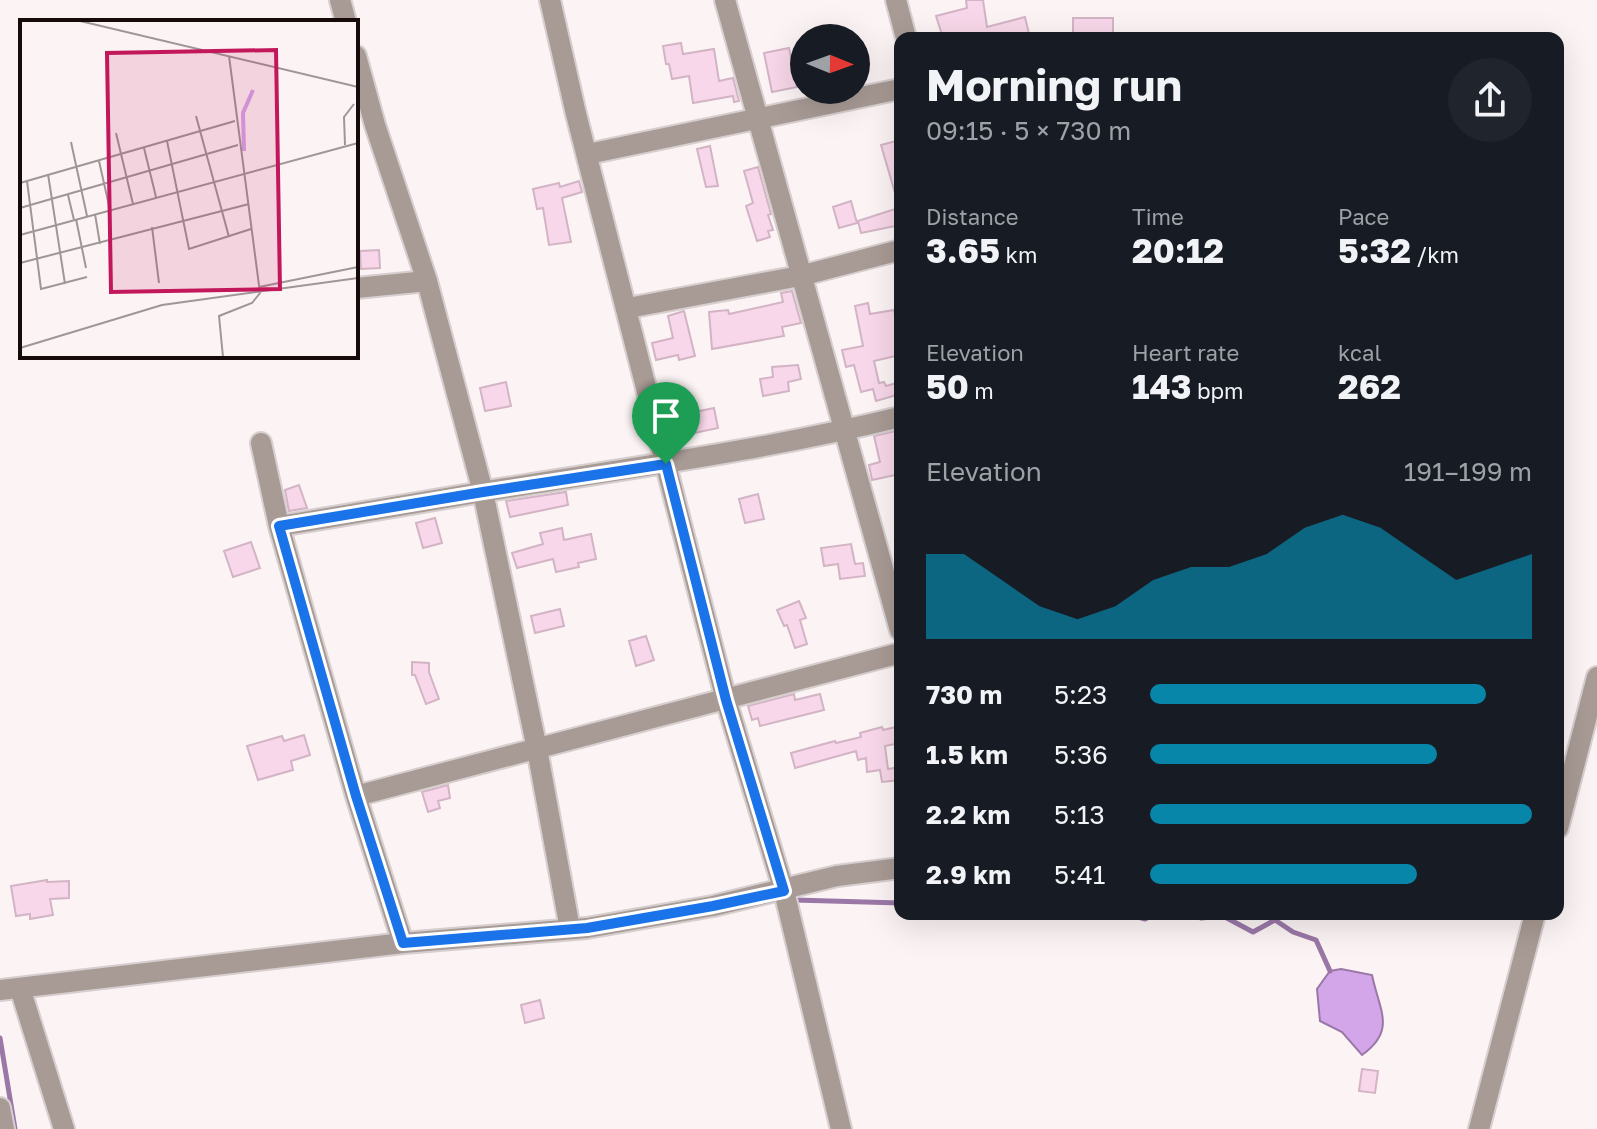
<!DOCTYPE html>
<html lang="en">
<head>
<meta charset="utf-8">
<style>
	:root { --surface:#171b24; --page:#20242c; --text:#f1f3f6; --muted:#9ea1a6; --accent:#0886a9 }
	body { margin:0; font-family:"Golos Text",sans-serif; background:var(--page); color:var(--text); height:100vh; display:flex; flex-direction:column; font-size:30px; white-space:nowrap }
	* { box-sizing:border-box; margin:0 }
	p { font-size:26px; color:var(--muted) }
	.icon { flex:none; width:44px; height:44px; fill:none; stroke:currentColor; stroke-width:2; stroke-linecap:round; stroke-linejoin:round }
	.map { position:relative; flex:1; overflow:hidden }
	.side { position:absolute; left:894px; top:32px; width:670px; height:888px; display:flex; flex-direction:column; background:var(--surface); border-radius:16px; box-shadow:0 8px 32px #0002 }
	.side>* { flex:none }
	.needle { width:52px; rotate:91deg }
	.controls { position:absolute; left:790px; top:24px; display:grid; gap:16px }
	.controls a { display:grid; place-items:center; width:80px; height:80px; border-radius:50%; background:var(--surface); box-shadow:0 8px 32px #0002; font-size:40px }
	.pin { position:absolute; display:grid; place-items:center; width:68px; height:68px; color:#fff; margin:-82px -34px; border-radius:50% 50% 50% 0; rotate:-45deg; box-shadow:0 0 8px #0007 }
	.pin .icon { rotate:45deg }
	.round { display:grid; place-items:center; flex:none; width:84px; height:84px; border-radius:42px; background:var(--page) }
	.head { display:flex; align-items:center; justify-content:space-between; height:136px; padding:0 32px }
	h1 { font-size:44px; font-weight:700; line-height:60px }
	.figures { display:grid; grid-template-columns:repeat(3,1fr); gap:12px; height:136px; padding:8px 32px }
	.figures div { display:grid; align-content:center }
	.figures b { font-size:34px; font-weight:700 }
	.figures small { font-size:22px; font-weight:400 }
	.figures p { font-size:22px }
	.chart { height:224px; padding:16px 32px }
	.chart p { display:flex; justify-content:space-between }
	.chart svg { width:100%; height:144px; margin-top:8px; fill:var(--accent); opacity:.7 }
	ul { padding:0 32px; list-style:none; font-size:26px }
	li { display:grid; grid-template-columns:128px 96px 1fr; align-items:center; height:60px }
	li i { height:20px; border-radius:10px; background:var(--accent) }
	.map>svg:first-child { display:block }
</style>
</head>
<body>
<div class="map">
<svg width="1597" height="1129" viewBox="0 0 1597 1129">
	<rect width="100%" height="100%" fill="#fcf4f4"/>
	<!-- water -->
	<path fill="#d3a6ea" stroke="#9a77a7" stroke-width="2" d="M 1341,969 L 1372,975 C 1379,1010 1397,1030 1362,1055 L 1342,1032 L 1320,1021 L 1317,989 L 1330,971 Z"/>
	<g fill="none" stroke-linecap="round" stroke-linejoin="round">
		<!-- stream -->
		<path stroke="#9a77a7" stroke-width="5" d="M 795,900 L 900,903
			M 1128,914 L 1145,919 L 1155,914
			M 1194,914 L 1201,918 L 1223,916 L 1253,932 L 1275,920 L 1293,932 L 1316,940 L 1330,971
			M 0,1038 L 15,1129"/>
	</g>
	<!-- building -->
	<path fill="#f7d7e9" stroke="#d3b4c5" stroke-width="2" d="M 966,0 L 983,0 L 987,27 L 1025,17 L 1030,38 L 943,38 L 936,16 L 967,8 Z
		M 1073,18 L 1113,18 L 1113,38 L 1073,38 Z
		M 681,43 L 683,54 L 714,49 L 719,81 L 733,78 L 739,101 L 734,102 L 733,96 L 693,103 L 689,76 L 672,79 L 669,64 L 666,64 L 663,46 Z
		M 789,48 L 797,87 L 772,92 L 764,53 Z
		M 900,140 L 900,200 L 897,200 L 881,145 Z
		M 710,146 L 718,186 L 706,187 L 697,149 Z
		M 758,167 L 771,214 L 768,215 L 773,230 L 768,231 L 770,237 L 757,241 L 746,206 L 753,203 L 744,171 Z
		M 579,181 L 582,192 L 562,198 L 571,242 L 549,245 L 543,208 L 537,209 L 533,189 L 559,183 L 560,187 Z
		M 851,201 L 857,223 L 839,228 L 833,207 Z
		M 898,208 L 900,225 L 861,233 L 858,221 Z
		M 379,250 L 380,268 L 361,269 L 360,251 Z
		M 792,291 L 801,323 L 782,327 L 784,336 L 712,349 L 709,312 L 728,310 L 729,314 L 783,302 L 781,293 Z
		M 868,303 L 870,314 L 894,310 L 898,330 L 900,329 L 900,355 L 874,361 L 879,383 L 884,382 L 886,386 L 900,382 L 900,394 L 876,401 L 873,389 L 861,392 L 854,365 L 846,367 L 842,350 L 863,346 L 855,306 Z
		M 684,311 L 695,356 L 679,360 L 678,355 L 656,360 L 652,343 L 673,338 L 668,316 Z
		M 798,365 L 801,379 L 788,382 L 789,391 L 763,396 L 760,379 L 773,377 L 772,367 Z
		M 506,382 L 511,406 L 485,411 L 480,388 Z
		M 714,408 L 718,428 L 694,433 L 690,413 Z
		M 900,430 L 900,442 L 897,442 L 899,453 L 895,454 L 900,474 L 872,480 L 869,465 L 880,462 L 874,436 Z
		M 299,485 L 307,508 L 289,511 L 285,490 Z
		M 566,492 L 568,505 L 510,517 L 506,501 Z
		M 758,494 L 764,519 L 745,523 L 739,499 Z
		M 435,518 L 442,543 L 423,548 L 416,523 Z
		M 562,528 L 564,540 L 591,534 L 596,559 L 578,563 L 579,567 L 556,572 L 553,559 L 517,568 L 512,553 L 543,544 L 540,533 Z
		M 251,542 L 260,568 L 233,577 L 224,551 Z
		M 851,544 L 855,564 L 863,563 L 865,576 L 840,579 L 838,564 L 824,566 L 821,548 Z
		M 799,601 L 806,618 L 800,620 L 807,644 L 795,648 L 787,625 L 784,626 L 777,610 Z
		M 560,609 L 564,626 L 535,633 L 531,616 Z
		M 646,636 L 654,660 L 636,666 L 629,641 Z
		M 412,662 L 429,663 L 429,672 L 439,699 L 426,704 L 415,675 L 412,675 Z
		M 794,694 L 795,700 L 820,694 L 824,710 L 760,726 L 758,718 L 752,720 L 748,706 Z
		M 900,726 L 900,743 L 885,746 L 888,769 L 900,767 L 900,780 L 882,782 L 880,770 L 867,772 L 866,758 L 858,760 L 856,751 L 795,768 L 791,753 L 835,741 L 836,743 L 861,737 L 860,733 L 882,727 L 883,730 Z
		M 304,735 L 310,755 L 291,761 L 293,770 L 258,780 L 247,746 L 282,736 L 284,741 Z
		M 448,785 L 450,798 L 438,801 L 440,808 L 428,812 L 422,792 Z
		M 47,880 L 47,882 L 69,881 L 69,898 L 50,899 L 53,915 L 30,919 L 30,914 L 16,916 L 11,886 Z
		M 540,1000 L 544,1018 L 525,1023 L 521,1005 Z
		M 1362,1069 L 1378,1071 L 1375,1093 L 1359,1091 Z"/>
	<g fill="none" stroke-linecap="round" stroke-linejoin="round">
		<defs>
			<path id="minor" d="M 340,0 L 346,22
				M 550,0 L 576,114 L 726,700 L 784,891 L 841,1129
				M 725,0 L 900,630
				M 896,0 L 906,38
				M 356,56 L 375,125 L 427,281 L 483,492 L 537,749 L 570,929
				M 588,154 L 900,89
				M 356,288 L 427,281
				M 628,308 L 800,276 L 900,250
				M 261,443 L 279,526
				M 356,796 L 900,653
				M 1558,828 L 1597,677
				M 403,943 L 356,796 L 279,526 C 347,515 415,503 482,492 C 622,469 762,451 900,417
				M 20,988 L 64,1129
				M 0,990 L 403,943 L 587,928 L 713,906 L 837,876 L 900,868
				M 0,1108 L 4,1129
				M 1479,1129 L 1535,914"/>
		</defs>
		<!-- minor casing -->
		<use href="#minor" stroke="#d7cfcf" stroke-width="24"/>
		<!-- minor -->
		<use href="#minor" stroke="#a89a94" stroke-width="20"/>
	</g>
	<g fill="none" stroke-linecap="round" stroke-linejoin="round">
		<defs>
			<path id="route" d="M 666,464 L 726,700 L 784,891 L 713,906 L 587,928 L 403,943 L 356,796 L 279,526 L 483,492 Z"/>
		</defs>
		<!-- route casing -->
		<use href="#route" stroke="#fff" stroke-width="16"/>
		<!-- route -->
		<use href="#route" stroke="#1a73e8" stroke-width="10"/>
	</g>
	<!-- overview -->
	<g transform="translate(20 20)">
		<rect width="338" height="338" fill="#fcf4f4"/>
		<path fill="none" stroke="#d3a6ea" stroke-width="4" d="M 224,131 L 223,93 L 233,70"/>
		<path fill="none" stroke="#a09697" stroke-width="2" d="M 60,1 L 338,67M 176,96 L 209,217M 96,113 L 113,184M 147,121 L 169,229 L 231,209M 51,122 L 67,196M 325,125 L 324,97 L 334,84M 124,128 L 136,177M 79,141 L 90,190M 28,154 L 45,264M 7,161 L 21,269 L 67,257M 0,163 L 215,101M 48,175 L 54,200M 0,188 L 218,125M 75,194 L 80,224M 56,199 L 66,248M 132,207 L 139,263M 0,215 L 338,123M 0,243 L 229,184M 239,267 L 338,247M 0,328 L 142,285 L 338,258M 203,337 L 199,296 L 232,283 L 240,273 L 209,36"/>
		<path fill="#c2185b" fill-opacity="0.15" stroke="#c2185b" stroke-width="4" d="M 256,30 L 260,269 L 91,272 L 87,33 Z"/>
		<rect width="338" height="338" fill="none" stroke="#160a0b" stroke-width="4"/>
	</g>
</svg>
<div class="controls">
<a><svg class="needle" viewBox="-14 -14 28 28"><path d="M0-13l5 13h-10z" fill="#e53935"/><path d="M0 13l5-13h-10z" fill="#9ea1a6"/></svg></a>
</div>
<div class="pin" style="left:666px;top:464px;background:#1e9e55"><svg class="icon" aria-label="arrive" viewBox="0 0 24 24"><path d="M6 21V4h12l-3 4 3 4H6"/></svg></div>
<section class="side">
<div class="head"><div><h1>Morning run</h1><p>09:15 · 5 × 730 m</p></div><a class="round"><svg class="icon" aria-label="share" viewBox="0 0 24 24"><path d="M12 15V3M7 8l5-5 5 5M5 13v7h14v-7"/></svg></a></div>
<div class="figures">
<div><p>Distance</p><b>3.65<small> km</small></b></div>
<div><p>Time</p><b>20:12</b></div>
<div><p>Pace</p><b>5:32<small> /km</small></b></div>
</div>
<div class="figures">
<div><p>Elevation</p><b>50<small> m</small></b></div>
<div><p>Heart rate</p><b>143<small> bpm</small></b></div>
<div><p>kcal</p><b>262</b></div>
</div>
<div class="chart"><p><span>Elevation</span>191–199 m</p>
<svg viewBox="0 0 160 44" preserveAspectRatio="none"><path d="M0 44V18L10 18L20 26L30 34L40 38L50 34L60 26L70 22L80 22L90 18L100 10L110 6L120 10L130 18L140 26L150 22L160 18V44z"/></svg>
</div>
<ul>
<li><b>730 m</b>5:23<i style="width:88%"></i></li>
<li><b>1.5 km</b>5:36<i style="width:75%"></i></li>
<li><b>2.2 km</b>5:13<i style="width:100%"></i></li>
<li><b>2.9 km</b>5:41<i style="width:70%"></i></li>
</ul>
</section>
</div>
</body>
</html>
